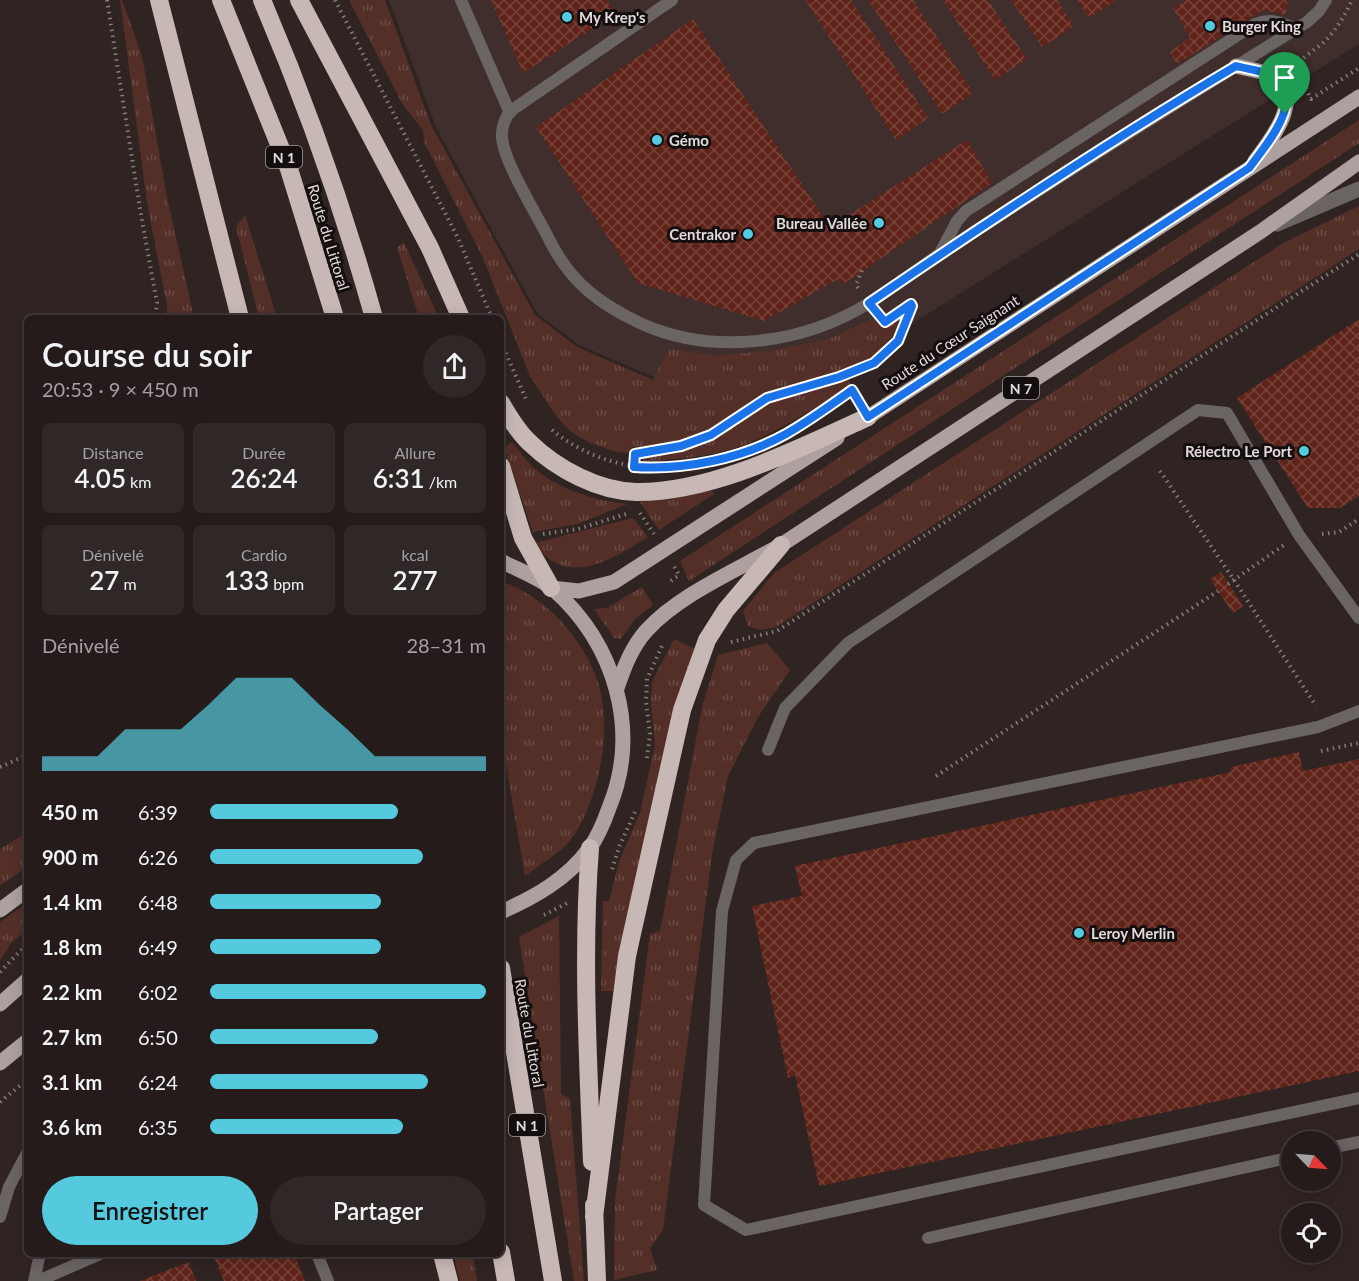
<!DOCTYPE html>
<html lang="fr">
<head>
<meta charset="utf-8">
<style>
	:root { --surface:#241b1a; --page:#302827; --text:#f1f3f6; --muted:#a3a1a2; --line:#413939; --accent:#55cadf }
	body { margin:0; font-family:Lato,sans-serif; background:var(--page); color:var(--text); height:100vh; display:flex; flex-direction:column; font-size:22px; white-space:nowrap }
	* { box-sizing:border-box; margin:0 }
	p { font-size:20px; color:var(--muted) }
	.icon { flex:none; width:33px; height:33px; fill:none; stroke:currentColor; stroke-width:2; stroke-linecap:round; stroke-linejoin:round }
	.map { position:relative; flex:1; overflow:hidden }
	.sheet { position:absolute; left:24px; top:315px; width:480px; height:942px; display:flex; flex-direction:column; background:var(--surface); border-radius:9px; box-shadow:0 3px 15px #0003,0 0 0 2px var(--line) }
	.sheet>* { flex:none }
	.needle { width:39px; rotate:115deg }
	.tools { position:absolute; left:1281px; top:1131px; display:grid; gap:12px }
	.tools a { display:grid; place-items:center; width:60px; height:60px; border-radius:50%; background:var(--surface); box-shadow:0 3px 15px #0003,0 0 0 2px var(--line); font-size:30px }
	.pin { position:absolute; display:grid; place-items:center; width:51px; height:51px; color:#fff; margin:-62px -26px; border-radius:50% 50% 50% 0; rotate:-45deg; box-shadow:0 0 6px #0007 }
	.pin .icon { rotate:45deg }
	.round { display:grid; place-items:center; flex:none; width:63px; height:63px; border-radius:32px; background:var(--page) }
	.headline { display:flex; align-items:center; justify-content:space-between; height:102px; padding:0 18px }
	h1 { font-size:33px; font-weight:600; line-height:45px }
	.stats { display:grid; grid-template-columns:repeat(3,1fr); gap:9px; height:102px; padding:6px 18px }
	.stats div { display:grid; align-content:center; border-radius:9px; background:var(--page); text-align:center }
	.stats b { font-size:26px; font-weight:600 }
	.stats small { font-size:16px; font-weight:400 }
	.stats p { font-size:16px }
	.chart { height:168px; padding:12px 18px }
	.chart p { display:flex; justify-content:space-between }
	.chart svg { width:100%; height:108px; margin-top:6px; fill:var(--accent); opacity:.7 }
	.action { display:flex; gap:12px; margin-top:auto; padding:12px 18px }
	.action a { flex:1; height:69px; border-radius:36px; background:var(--accent); color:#111; font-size:24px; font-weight:600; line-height:69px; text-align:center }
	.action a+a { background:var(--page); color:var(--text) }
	ul { padding:0 18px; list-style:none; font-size:20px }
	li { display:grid; grid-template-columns:96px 72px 1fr; align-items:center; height:45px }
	li i { height:15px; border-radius:8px; background:var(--accent) }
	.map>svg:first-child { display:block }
</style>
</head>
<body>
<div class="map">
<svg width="1359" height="1281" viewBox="0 0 1359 1281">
	<defs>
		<pattern id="grass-tufts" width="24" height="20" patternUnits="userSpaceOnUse" patternTransform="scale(1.5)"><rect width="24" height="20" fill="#542f28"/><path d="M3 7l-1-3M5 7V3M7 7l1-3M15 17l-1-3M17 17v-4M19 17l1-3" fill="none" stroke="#6c4d46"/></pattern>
		<pattern id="building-cross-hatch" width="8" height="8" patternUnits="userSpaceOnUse" patternTransform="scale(1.5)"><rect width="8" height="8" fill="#602319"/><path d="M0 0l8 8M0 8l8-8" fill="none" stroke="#76423a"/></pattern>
	</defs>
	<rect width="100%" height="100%" fill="#302422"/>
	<!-- built -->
	<path fill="#3f2e2b" d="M 389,0 L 1359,0 L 1359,44 L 881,343 L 666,382 L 579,345 L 537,313 L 436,127 Z"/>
	<!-- grass -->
	<path fill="url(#grass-tufts)" d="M 120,0 L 122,0 L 142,56 L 167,197 L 194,318 L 166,318 L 167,306 L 147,202 Z
		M 349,0 L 385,0 L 431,125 L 535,315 L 577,347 L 653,380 L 669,349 L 716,356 L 775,350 L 829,339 L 874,318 L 884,330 L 905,316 C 879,367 844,371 793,386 C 784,388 774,390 766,394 C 747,402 730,418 712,429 C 692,441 655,447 631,447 L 629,453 L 617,452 L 588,442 L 571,432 L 556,416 L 530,376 L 482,256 L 424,142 L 423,130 L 403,105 Z
		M 1359,120 L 1359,143 L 689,581 L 680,561 Z
		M 1359,206 L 1359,249 L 776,627 L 760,630 L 748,626 L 743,611 L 774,573 L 1283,243 Z
		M 245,215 L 277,318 L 259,318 L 236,227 Z
		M 404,243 L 439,318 L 419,318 L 397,247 Z
		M 848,380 L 851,385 C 820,405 789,425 756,440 C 721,456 680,459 643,462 L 643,457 L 675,454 L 712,440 L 769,402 Z
		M 512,442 C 519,450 526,461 534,468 C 559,490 594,500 627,504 L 578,524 L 533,532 L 504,447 Z
		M 710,489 L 714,494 L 659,530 L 640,502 Z
		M 633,518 L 648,537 C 613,559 565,590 535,543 Z
		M 501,581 C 548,597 590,645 601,693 C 607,723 604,755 596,784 C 591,802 581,828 569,842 C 557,855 539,865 525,876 L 501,736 Z
		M 642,587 L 653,605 L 634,620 L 621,639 L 614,638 L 594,609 L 607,608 Z
		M 674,639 L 697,650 L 620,946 L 613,991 L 601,991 L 603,901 L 609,901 L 619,862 L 640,813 L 655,745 L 651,704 L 652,682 Z
		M 767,643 L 790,670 L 758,717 L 728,776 L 712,855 L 663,1230 L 650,1248 L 657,1270 L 614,1280 L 615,1201 L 650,934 L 660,931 L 702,707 L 718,655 Z
		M 27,833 L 27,867 L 0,885 L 0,849 Z
		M 27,903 L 27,930 L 11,943 L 0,961 L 0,922 Z
		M 559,916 L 561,1094 L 570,1099 L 584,1281 L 574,1281 L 519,937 Z
		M 453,1254 L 473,1254 L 477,1281 L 460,1281 Z"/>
	<!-- building -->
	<path fill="url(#building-cross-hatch)" d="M 491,0 L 607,0 L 615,14 L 523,73 Z
		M 805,0 L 851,0 L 928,118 L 896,140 Z
		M 868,0 L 913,0 L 973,93 L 942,114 Z
		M 943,0 L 988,0 L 1027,59 L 995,80 Z
		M 1011,0 L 1057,0 L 1074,26 L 1042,47 Z
		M 1077,0 L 1116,0 L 1089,18 Z
		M 1186,0 L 1288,0 L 1285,15 L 1263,10 L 1177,64 L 1170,52 L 1190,38 L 1173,8 Z
		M 693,19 L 830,227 L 967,140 L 992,183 L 843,284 L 838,279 L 764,321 L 638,283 L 536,127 Z
		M 1359,319 L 1359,496 L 1340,508 L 1308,508 L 1237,398 Z
		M 1221,572 L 1243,606 L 1233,613 L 1210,579 Z
		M 1299,752 L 1303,771 L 1359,759 L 1359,1071 L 819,1186 L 795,1075 L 788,1078 L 752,906 L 802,896 L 795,866 L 1231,772 L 1231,767 Z
		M 213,1254 L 294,1254 L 305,1281 L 224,1281 Z
		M 189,1262 L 196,1281 L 140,1281 Z"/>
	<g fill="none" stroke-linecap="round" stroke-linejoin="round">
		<!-- path -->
		<path stroke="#867d7b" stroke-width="4" stroke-dasharray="1.5 4.5" stroke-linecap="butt" d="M 107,0 L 141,215 L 157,303 L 155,318
			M 335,0 L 458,238 L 492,318
			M 1300,73 L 1297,67 C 1303,55 1316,50 1325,41 C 1336,30 1346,14 1352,0
			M 1306,88 L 1311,99 L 1359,68
			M 858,288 L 856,285 L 862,270
			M 501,342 L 526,399
			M 819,413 L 852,390 L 857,398
			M 552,430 C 580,453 613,465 649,468
			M 634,471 L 635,454 L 681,446 L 711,435 L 767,398 L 839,377 L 874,363 L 898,341 L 912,306 L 911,304 L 885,322 L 881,317
			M 1160,471 L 1234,580 L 1316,706
			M 640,513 L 654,534
			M 543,534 L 578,529 L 626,514
			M 1322,534 L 1339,532 L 1359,519
			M 671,581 L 679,575 L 674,566
			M 1228,584 L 1284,545
			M 731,642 L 777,631 L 1359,254
			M 1321,751 L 1359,743
			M 647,758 L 650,734 L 646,702 L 647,679 L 662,646
			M 0,767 L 27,755
			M 936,776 L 1218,591
			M 612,869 L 620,845 L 635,812
			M 544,915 L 567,903
			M 0,972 L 27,944
			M 0,1102 L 27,1080"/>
		<!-- lane -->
		<path stroke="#6a6463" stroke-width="12" d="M 461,0 L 510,113
			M 672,0 L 509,112 C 505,120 501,128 502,137 C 503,161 537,215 549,239 C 570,282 599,304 642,324 C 714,356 803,344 869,303 C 894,288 917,269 941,253 C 982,227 1022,201 1063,175 C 1144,123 1226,73 1307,22 L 1319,11 L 1326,0
			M 941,251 L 957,221 L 966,211 L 1255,24 C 1271,18 1281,22 1296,29
			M 1359,711 L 1318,727 L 754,843 L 736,860 L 722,911 L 704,1205 L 746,1230 L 1359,1098
			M 768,750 L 785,708 L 848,643 L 1198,410 L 1227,413 L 1299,535 L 1359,618
			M 1330,1148 L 1359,1142
			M 0,1217 L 9,1187 L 27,1153
			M 928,1238 L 1292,1157
			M 317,1254 L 328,1281
			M 34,1281 L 40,1254
			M 38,1281 L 100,1254"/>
		<!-- street -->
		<path stroke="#6a6463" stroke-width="15" d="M 1277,224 L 1359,189"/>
		<!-- primary -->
		<path stroke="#ada09e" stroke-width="15" d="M 1236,66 C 1247,69 1258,70 1268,74 C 1309,94 1271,139 1255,161
			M 859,423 L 1359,97
			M 501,561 C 518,570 538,577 553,589 C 615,644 641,730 609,808 C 604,822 598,837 589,849 C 567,879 535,897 501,912
			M 551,588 L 579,591 L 614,582 L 837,438
			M 617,688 C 624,668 631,648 646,631 C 678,595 739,569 781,545 L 1260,232 L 1359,162
			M 0,910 L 27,890
			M 0,1004 L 27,980
			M 0,1063 L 27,1041"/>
		<!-- highway -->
		<path stroke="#c7b8b5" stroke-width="18" d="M 159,0 L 240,318
			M 221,0 L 289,169 L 335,318
			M 262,0 C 306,103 344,210 374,318
			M 299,0 L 430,248 L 461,318
			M 501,403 C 509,417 518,432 530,443 C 557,469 598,491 636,492 C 713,493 799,448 868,417
			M 501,466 L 523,538 L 551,588
			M 590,848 C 582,952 588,1058 592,1162
			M 501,968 L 553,1281
			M 594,1205 L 597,1281
			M 594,1217 L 627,956 L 682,710 L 707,640 L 726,610 L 781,545
			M 501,1252 L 506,1281
			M 442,1254 L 449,1281"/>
	</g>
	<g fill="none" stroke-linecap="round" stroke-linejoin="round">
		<defs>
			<path id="route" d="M 1236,66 C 1247,69 1258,70 1268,74 C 1311,95 1266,145 1249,168 L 868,417 L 852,390 C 831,405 809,421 786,434 C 741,459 685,470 634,467 L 635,454 L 681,446 L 711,435 L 767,398 L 839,377 L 874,363 L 898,341 L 912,306 L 911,304 L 885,322 L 869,303 C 989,221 1111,140 1236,66 Z"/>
		</defs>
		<!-- route casing -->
		<use href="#route" stroke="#fff" stroke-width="12"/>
		<!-- route -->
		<use href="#route" stroke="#1a73e8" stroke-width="8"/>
	</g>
	<!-- markers -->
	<g fill="#55cadf" stroke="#140f0e" stroke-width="2">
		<circle cx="567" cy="17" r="6"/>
		<circle cx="1210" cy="26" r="6"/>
		<circle cx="657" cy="140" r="6"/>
		<circle cx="879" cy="223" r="6"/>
		<circle cx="748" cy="234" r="6"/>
		<circle cx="1304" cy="451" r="6"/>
		<circle cx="1079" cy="933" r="6"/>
	</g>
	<g text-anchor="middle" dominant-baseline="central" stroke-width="6" stroke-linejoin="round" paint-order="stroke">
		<!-- shield labels -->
		<g fill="#140f0e" stroke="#a49d9b" stroke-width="1.5">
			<rect x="266" y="146" width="36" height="22" rx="4.5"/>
			<rect x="1003" y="377" width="36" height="22" rx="4.5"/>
			<rect x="509" y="1114" width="36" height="22" rx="4.5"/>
		</g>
		<g font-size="14" font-weight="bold" fill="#e1dad8">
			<text x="284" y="157">N 1</text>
			<text x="1021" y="388">N 7</text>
			<text x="527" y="1125">N 1</text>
		</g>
		<!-- poi labels -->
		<g font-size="15" font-weight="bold" fill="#e1dad8" stroke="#140f0e" text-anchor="start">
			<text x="579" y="17">My Krep's</text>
			<text x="1222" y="26">Burger King</text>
			<text x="669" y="140">Gémo</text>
			<text x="867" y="223" text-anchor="end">Bureau Vallée</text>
			<text x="736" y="234" text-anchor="end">Centrakor</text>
			<text x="1292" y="451" text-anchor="end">Rélectro Le Port</text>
			<text x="1091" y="933">Leroy Merlin</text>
		</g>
		<!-- street labels -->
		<g font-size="15" fill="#e1dad8" stroke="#140f0e">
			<text transform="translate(329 237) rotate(73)">Route du Littoral</text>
			<text transform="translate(950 342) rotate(-33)">Route du Cœur Saignant</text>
			<text transform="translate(530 1033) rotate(80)">Route du Littoral</text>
		</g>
	</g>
</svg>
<div class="tools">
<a><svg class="needle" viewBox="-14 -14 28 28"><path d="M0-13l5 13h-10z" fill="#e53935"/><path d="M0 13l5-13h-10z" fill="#a3a1a2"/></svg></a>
<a><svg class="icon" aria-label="locate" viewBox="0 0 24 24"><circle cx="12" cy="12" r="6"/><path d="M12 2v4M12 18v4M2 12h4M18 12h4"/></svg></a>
</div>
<div class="pin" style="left:1285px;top:114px;background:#1e9e55"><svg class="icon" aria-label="arrive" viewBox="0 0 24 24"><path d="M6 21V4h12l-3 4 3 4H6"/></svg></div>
<section class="sheet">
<div class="headline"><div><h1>Course du soir</h1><p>20:53 · 9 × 450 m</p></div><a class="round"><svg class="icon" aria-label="share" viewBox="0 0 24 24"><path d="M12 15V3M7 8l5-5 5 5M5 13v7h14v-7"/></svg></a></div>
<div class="stats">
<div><p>Distance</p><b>4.05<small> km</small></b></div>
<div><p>Durée</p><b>26:24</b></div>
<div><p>Allure</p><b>6:31<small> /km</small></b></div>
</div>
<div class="stats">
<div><p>Dénivelé</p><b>27<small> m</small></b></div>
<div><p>Cardio</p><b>133<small> bpm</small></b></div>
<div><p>kcal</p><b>277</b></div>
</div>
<div class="chart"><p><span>Dénivelé</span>28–31 m</p>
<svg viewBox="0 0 160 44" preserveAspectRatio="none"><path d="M0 44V38L10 38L20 38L30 27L40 27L50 27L60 17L70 6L80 6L90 6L100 17L110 27L120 38L130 38L140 38L150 38L160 38V44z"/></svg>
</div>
<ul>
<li><b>450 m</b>6:39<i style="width:68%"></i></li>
<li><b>900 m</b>6:26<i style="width:77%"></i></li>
<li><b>1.4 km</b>6:48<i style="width:62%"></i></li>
<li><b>1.8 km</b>6:49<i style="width:62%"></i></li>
<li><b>2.2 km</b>6:02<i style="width:100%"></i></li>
<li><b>2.7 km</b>6:50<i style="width:61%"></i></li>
<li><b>3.1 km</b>6:24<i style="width:79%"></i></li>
<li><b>3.6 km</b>6:35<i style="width:70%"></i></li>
</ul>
<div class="action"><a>Enregistrer</a><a>Partager</a></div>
</section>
</div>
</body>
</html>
